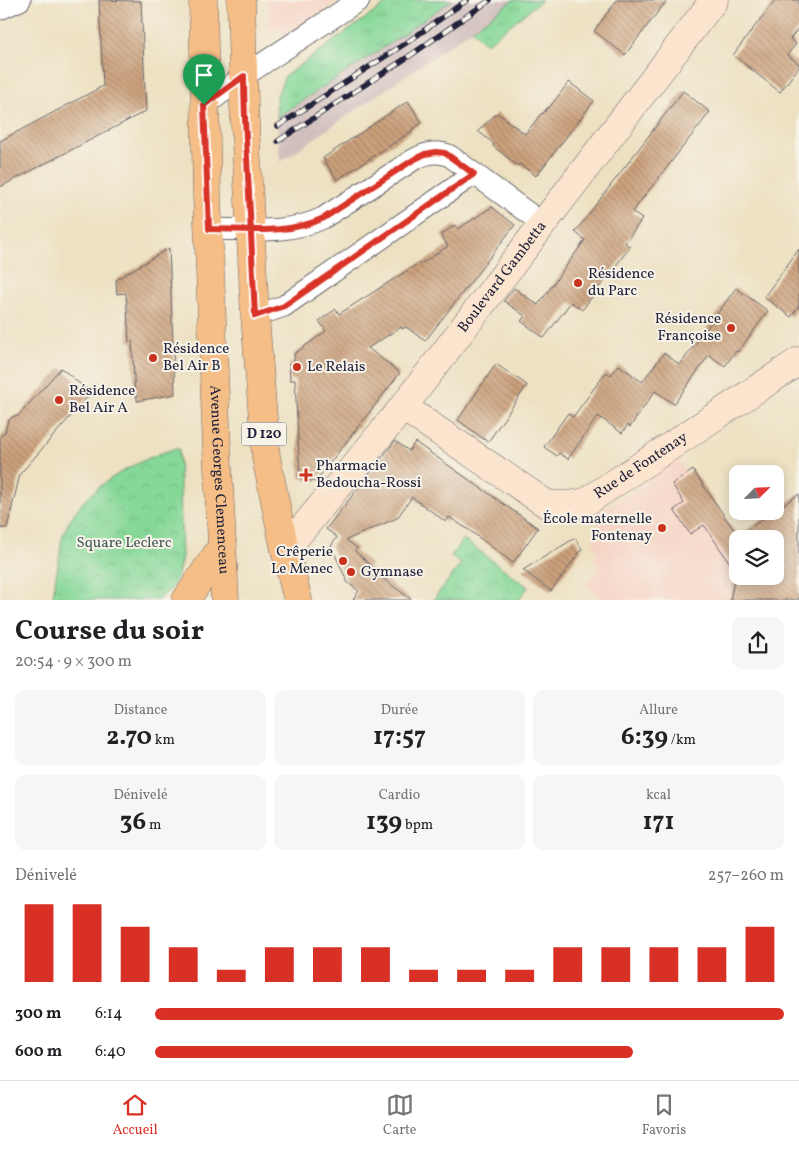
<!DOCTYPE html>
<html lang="fr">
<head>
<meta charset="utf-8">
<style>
	:root { --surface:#fff; --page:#f6f6f6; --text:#202124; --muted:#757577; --line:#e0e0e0; --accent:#d93025 }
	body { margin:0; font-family:Vollkorn,serif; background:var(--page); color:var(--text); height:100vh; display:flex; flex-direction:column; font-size:19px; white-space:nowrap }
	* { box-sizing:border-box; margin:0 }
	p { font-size:16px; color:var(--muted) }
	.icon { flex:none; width:28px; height:28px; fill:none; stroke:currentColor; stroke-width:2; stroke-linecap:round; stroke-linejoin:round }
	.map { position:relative; height:600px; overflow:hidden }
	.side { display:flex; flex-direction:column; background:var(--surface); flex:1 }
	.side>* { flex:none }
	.needle { width:32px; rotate:66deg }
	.controls { position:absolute; left:729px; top:465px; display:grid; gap:10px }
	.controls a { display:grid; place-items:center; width:55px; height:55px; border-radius:10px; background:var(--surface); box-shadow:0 2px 12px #0003; font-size:25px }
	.pin { position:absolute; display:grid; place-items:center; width:42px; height:42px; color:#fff; margin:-51px -21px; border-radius:50% 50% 50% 0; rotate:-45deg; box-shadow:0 0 5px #0007 }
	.pin .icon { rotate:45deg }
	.round { display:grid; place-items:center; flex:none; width:52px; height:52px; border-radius:10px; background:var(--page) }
	.headline { display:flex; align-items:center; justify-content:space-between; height:85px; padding:0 15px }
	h1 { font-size:28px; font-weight:700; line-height:38px }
	.metrics { display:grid; grid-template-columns:repeat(3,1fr); gap:8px; height:85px; padding:5px 15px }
	.metrics div { display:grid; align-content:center; border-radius:10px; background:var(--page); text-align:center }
	.metrics b { font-size:25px; font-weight:700 }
	.metrics small { font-size:14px; font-weight:400 }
	.metrics p { font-size:14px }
	.chart { height:140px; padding:10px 15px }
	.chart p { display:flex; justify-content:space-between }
	.chart svg { width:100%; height:90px; margin-top:5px; stroke:var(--accent); stroke-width:6 }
	ul { padding:0 15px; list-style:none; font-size:16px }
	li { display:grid; grid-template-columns:80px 60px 1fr; align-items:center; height:38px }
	li i { height:12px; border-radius:6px; background:var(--accent) }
	.tab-bar { display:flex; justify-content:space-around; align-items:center; height:70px; border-top:1px solid var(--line); background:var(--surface); font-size:14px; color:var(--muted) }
	.tab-bar a { display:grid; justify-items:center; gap:2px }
	.tab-bar .selected { color:var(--accent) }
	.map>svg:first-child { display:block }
</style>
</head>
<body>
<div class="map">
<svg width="799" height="600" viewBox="0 0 799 600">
	<defs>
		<pattern id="grass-tufts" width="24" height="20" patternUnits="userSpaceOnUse" patternTransform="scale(1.25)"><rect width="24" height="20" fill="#86d898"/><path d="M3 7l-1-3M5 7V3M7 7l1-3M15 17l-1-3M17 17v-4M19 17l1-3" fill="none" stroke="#73b984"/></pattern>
		<pattern id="park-crowns" width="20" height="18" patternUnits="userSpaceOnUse" patternTransform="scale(1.25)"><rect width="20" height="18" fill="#86d898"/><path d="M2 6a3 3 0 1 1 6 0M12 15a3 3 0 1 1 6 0" fill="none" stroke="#73b984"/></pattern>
		<pattern id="building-back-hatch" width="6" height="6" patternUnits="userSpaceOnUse" patternTransform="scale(1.25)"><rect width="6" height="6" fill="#cca17c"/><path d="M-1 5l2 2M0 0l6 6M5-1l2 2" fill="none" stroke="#a58367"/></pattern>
	</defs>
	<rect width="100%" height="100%" fill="#f7f3e8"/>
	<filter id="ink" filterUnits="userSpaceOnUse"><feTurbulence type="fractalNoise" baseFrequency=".02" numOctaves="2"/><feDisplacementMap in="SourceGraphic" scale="10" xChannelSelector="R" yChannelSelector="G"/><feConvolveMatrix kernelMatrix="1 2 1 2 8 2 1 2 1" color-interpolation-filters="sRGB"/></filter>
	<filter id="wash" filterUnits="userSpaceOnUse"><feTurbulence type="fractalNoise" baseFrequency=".0096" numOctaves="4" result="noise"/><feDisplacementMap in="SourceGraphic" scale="20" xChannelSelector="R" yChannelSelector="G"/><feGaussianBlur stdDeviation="1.12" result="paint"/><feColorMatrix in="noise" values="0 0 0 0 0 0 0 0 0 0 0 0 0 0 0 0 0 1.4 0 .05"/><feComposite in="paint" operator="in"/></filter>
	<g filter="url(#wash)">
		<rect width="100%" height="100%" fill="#ede1c2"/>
		<!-- built -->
		<path fill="#f6d2c3" d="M 267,0 L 339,0 L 289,35 L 268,27 Z
			M 678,460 L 737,551 L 738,576 L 770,600 L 600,600 L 584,582 L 600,572 L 592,558 L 598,554 L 593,545 L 595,539 L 604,532 L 594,517 Z"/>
		<!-- railway -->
		<path fill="#d1bfbd" d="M 452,0 L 513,0 L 472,30 L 280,162 L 277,117 L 389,44 Z"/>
		<!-- grass -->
		<path fill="url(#grass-tufts)" stroke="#547d6a" d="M 391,0 L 452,0 L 389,44 L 277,117 L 276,98 L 285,76 Z
			M 513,0 L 542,0 L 486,44 L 472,30 Z"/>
		<!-- park -->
		<path fill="url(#park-crowns)" stroke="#547d6a" d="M 173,449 L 179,449 L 182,556 L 178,575 L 172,588 L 158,600 L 77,600 L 53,596 C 55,582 57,568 60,554 C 61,548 61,541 63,535 C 79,490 131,463 173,449 Z
			M 463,539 L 528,587 L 519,600 L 433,600 L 461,564 L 451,556 Z"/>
		<g id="blocks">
			<!-- building -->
			<path fill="url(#building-back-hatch)" d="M 99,0 L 141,1 L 146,111 L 0,187 L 0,141 L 103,86 Z
				M 617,0 L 667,0 L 625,55 L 594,31 Z
				M 775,0 L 799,0 L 799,27 L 790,39 L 796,44 L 787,55 L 799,64 L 799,67 L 780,92 L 733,55 Z
				M 569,82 L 594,101 L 536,176 L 520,164 L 518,166 L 493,146 L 494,144 L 478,131 L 497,113 L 525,134 L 542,113 L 543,114 L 548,107 L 549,108 Z
				M 683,91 L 710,112 L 632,212 L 642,219 L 625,243 L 630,247 L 617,264 L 582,310 L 571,302 L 544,338 L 521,321 L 525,316 L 504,301 L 514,288 L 538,305 L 585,240 L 575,232 Z
				M 408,101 L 422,123 L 411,130 L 412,131 L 337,180 L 323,158 Z
				M 492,207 L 515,225 L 425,341 L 406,327 L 402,329 L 401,327 L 368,348 L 400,373 L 315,482 L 300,478 L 295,380 L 290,380 L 289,364 L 294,363 L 294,354 L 326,331 L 319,321 L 336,309 L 339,314 L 419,263 L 421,264 L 448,246 L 441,235 L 455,225 L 458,229 Z
				M 169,248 L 175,394 L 137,401 L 137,396 L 135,396 L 132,341 L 129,342 L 126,293 L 117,294 L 116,280 Z
				M 799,249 L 799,306 L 791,317 L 764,297 Z
				M 736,288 L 768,311 L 738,352 L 736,351 L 725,366 L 709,355 L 674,404 L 655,391 L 630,427 L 628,425 L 622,433 L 598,416 L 568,459 L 559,453 L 557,456 L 544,447 L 568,413 L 573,417 L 606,372 L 611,375 L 619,365 L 642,382 L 664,353 L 680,365 Z
				M 496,364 L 527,385 L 488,442 L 458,420 Z
				M 61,368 L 91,393 L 20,474 L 7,528 L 0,528 L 0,437 L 5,432 L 8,421 L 14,416 L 18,416 Z
				M 395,441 L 409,451 L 415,442 L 538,528 L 513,563 L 469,530 L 449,517 L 446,522 L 412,497 L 397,518 L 346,540 L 357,548 L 355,551 L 371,565 L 369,568 L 412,600 L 353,600 L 359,591 L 348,583 L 331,546 L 337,537 L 326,529 Z
				M 693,470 L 738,536 L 799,494 L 799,600 L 730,600 L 735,576 L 775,576 L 775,567 L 782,562 L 775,552 L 775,539 L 738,539 L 738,575 L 704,525 L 690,534 L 674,510 L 684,503 L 672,484 Z
				M 575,538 L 582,549 L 551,591 L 523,570 Z"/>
		</g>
	</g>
	<g filter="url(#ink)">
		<use href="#blocks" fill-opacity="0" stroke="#69656a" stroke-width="1"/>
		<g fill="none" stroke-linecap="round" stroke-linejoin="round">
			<defs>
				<path id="street" d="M 0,9 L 20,0
					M 205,105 L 244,76 L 359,0
					M 209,229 C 247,229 288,235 323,218 L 413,160 C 425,153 437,150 450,156 L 543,224
					M 255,316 L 284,306 L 474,174"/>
				<g id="secondary">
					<path id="s1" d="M 403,407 L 548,505 L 570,505 L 586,502 L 799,361"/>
					<path id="s2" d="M 285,550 L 403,407 L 714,0"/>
				</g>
				<g id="primary">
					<path id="s3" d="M 203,0 L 207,195 L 217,449 L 225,600"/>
					<path d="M 241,0 L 244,105 L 255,316 L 266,457 L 285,550 L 298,600"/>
					<path d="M 186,600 L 223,545"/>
				</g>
			</defs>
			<!-- street casing -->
			<use href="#street" stroke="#69656a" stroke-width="23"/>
			<!-- secondary casing -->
			<use href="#secondary" stroke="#69656a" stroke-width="29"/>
			<!-- primary casing -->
			<use href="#primary" stroke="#69656a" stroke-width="29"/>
			<!-- street -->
			<use href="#street" stroke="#fff" stroke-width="21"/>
			<!-- secondary -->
			<use href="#secondary" stroke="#fbe5cf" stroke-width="28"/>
			<!-- primary -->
			<use href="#primary" stroke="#f6be87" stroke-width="28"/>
			<defs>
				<path id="rail" d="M 278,126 L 409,41 L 467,0
					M 278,141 L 411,55 L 490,0"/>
			</defs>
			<!-- rail casing -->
			<use href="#rail" stroke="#22223b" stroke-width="5.5"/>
			<!-- rail -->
			<use href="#rail" stroke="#f7f3e8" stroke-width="4" stroke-dasharray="11" stroke-linecap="butt"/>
		</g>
	</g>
	<g fill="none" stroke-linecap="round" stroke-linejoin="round" filter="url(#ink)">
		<defs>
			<path id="route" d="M 204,105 L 209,229 C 247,229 288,235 324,218 L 413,160 L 425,154 L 436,152 L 445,153 L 474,174 L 284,306 L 255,316 C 253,275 251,235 249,194 C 247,155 244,115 244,76 L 204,105"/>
		</defs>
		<!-- route casing -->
		<use href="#route" stroke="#fff" stroke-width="10"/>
		<!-- route -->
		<use href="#route" stroke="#d93025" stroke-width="6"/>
	</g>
	<!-- markers -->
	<g fill="#c8321e" stroke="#f7f3e8" stroke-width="2">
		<circle cx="578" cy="283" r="5"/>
		<circle cx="731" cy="328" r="5"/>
		<circle cx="153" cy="358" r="5"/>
		<circle cx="297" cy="367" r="5"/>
		<circle cx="59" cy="400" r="5"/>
		<path d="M303.5 467.5h5v5h5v5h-5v5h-5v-5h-5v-5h5z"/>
		<circle cx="662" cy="528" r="5"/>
		<circle cx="343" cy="561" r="5"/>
		<circle cx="351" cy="572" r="5"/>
	</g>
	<g text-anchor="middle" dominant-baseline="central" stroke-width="4" stroke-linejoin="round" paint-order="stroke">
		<!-- shield labels -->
		<rect fill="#f7f3e8" stroke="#62616f" stroke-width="1" x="241.5" y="422.5" width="45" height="23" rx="4"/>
		<g font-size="14" font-weight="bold" fill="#22223b">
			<text x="264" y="434">D 120</text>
		</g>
		<!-- poi labels -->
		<g font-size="15" fill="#22223b" stroke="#f7f3e8" text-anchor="start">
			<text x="588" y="274">Résidence<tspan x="588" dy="17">du Parc</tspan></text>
			<text x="721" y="319" text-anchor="end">Résidence<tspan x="721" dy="17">Françoise</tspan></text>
			<text x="163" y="349">Résidence<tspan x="163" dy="17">Bel Air B</tspan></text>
			<text x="307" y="367">Le Relais</text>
			<text x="69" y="391">Résidence<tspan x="69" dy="17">Bel Air A</tspan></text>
			<text x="316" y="466">Pharmacie<tspan x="316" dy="17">Bedoucha-Rossi</tspan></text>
			<text x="652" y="519" text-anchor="end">École maternelle<tspan x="652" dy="17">Fontenay</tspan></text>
			<text x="333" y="552" text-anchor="end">Crêperie<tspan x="333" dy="17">Le Menec</tspan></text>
			<text x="361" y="572">Gymnase</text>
		</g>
		<!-- street labels -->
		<g font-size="15" fill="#22223b" stroke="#f7f3e8">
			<text stroke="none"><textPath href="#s2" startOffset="349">Boulevard Gambetta</textPath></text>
			<text stroke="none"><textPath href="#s1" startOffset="279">Rue de Fontenay</textPath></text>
			<text stroke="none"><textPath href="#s3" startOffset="480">Avenue Georges Clemenceau</textPath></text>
		</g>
		<!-- park labels -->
		<g font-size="15" fill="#405957" stroke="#f7f3e8">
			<text x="124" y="543">Square Leclerc</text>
		</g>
	</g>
</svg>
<div class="controls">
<a><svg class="needle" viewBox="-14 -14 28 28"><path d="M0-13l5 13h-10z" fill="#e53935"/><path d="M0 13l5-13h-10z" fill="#757577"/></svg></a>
<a><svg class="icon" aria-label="layers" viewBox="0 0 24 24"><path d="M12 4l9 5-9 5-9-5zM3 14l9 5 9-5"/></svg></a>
</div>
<div class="pin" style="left:204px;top:105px;background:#1e9e55"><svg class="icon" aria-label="arrive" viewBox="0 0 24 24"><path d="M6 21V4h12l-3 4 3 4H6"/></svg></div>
</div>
<section class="side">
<div class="headline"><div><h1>Course du soir</h1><p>20:54 · 9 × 300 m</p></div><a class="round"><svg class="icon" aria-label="share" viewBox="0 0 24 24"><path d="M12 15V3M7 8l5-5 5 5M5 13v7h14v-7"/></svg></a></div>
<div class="metrics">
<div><p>Distance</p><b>2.70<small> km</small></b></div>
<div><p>Durée</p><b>17:57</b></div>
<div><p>Allure</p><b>6:39<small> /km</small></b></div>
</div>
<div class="metrics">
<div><p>Dénivelé</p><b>36<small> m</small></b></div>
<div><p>Cardio</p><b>139<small> bpm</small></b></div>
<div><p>kcal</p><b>171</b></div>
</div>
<div class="chart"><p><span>Dénivelé</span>257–260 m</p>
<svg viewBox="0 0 160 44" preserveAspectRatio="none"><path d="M5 44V6M15 44V6M25 44V17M35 44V27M45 44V38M55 44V27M65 44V27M75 44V27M85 44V38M95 44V38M105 44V38M115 44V27M125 44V27M135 44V27M145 44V27M155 44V17"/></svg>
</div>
<ul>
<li><b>300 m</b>6:14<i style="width:100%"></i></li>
<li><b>600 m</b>6:40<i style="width:76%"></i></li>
</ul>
</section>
<nav class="tab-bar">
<a class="selected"><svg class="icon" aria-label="home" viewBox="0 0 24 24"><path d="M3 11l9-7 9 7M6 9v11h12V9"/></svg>Accueil</a>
<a><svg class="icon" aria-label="map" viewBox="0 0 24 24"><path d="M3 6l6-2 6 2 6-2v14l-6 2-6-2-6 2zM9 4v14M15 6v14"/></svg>Carte</a>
<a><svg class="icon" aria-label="saved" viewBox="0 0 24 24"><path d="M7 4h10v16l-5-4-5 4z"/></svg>Favoris</a>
</nav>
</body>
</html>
